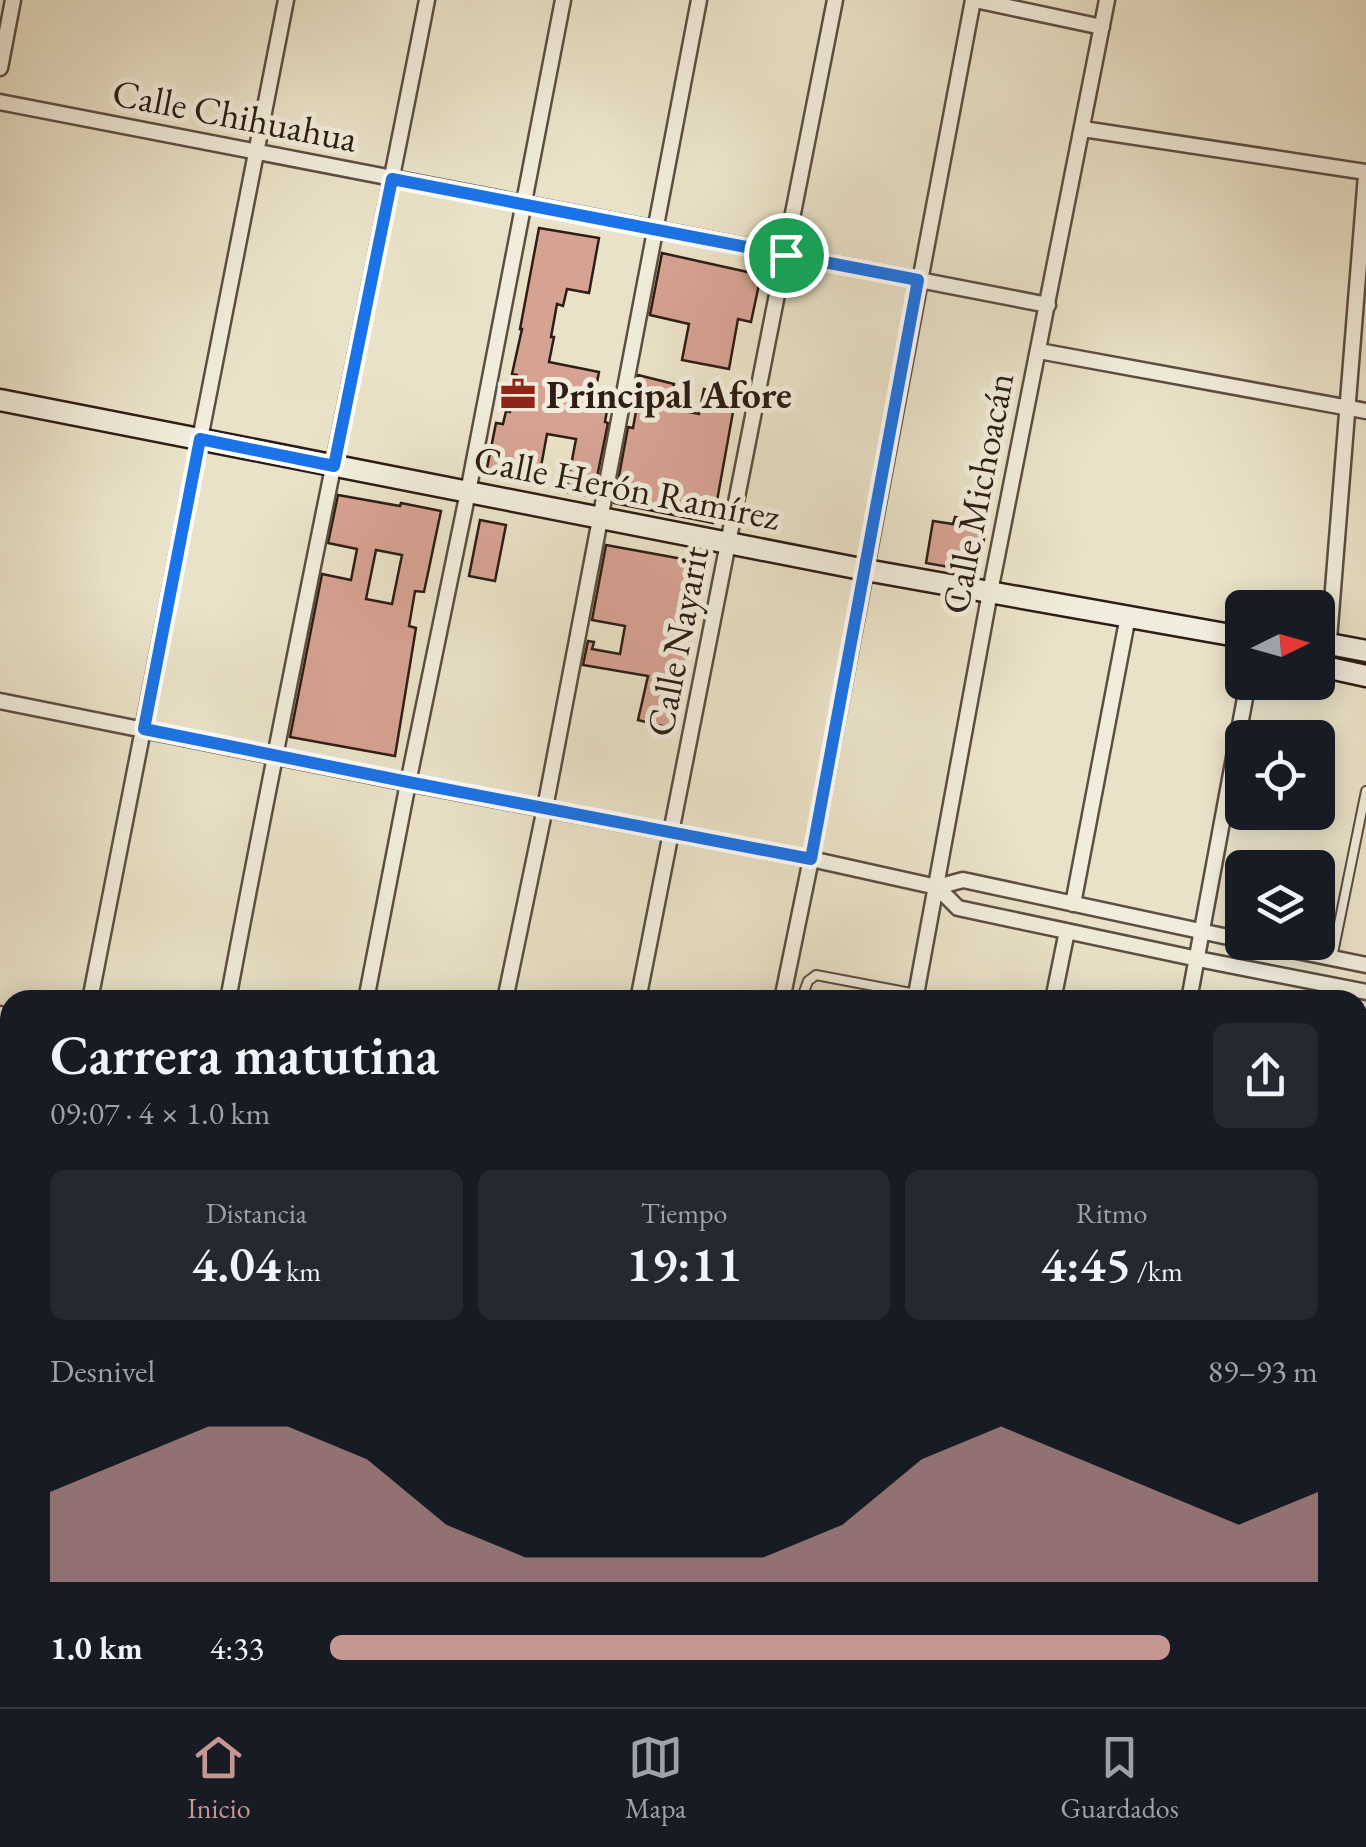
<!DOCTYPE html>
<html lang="es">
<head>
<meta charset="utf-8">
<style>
	:root { --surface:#171b24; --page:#242831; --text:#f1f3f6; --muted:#9ea1a6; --line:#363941; --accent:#c59692 }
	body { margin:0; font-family:"EB Garamond",serif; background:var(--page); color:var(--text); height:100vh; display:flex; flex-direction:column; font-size:38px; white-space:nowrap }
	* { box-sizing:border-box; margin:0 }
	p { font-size:32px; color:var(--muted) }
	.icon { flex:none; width:55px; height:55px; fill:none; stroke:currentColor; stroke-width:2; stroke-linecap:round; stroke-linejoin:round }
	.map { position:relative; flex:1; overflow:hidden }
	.side { position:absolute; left:0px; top:990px; width:1368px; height:718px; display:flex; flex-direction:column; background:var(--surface); border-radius:30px 30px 0 0; box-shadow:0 5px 25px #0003 }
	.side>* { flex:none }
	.needle { width:65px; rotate:85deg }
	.tools { position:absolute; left:1225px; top:590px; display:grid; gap:20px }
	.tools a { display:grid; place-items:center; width:110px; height:110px; border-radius:15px; background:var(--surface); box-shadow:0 5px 25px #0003; font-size:50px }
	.pin { position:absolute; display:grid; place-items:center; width:85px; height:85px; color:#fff; margin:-42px; border:5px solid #fff; border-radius:50%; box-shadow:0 2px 10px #0007 }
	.round { display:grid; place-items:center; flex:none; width:105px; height:105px; border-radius:15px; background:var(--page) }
	.headline { display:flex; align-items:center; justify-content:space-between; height:170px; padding:0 50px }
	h1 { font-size:55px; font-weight:600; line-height:75px }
	.stats { display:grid; grid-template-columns:repeat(3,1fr); gap:15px; height:170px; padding:10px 50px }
	.stats div { display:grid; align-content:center; border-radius:15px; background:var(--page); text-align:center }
	.stats b { font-size:50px; font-weight:600 }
	.stats small { font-size:28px; font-weight:400 }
	.stats p { font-size:28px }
	.chart { height:280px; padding:20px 50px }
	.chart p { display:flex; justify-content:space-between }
	.chart svg { width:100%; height:180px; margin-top:10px; fill:var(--accent); opacity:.7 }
	ul { padding:0 50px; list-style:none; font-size:32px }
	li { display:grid; grid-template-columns:160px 120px 1fr; align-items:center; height:75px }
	li i { height:25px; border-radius:12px; background:var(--accent) }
	.menu { display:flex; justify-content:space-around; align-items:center; height:140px; border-top:2px solid var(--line); background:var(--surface); font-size:28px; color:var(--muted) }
	.menu a { display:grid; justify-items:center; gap:5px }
	.menu .current { color:var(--accent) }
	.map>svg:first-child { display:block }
</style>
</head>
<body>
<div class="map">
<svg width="1366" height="1707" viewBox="0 0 1366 1707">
	<rect width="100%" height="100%" fill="#eae2c8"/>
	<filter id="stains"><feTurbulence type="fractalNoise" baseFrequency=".002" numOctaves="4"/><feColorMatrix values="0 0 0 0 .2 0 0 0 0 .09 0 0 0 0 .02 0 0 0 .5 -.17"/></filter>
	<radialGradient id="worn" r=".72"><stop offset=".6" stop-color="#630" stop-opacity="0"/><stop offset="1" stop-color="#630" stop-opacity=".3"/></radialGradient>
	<!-- building -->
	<path fill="#d6a293" stroke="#2e1d15" stroke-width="2.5" fill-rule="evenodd" d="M 539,228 L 599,238 L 589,293 L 567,289 L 563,306 L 557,304 L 551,337 L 554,337 L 549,362 L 599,372 L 594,397 L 609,399 L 605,422 L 608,423 L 593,497 L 566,492 L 576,439 L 547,434 L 538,483 L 486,473 L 496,423 L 503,424 L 506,411 L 510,412 L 517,375 L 512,374 L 522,329 L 520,329 Z
		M 662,253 L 761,275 L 751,322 L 738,319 L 729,369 L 682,360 L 689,324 L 650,315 Z
		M 638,375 L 674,384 L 670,408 L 699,414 L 704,389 L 727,394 L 724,410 L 733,412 L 713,523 L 614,503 L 628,427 L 633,428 L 638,400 L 634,400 Z
		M 338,495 L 400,506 L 401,503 L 441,511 L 424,592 L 415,591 L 409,626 L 416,628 L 395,756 L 290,737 L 322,574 L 351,580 L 357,549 L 328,543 ZM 376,550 L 402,555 L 392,604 L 366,599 Z
		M 955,517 L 987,522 L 978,572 L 926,563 L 933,521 L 953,524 Z
		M 480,520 L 506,525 L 495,581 L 469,576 Z
		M 606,545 L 699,562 L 689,618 L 692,618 L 680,686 L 670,728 L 638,720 L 648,676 L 583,665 L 588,641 L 594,642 L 592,649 L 620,654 L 625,626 L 592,620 Z"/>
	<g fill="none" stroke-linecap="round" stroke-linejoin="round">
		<defs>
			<path id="lane" d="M 1332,958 L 1366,791
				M 801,1000 L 808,981 L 816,975 L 916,994
				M 1324,1000 L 1327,984
				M 1183,1707 L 1185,1698"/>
			<path id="street" d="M 975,0 L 1102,27
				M 0,68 L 13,0
				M 0,102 L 1048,305
				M 1083,129 L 1366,172
				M 1039,351 L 1366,411
				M 1328,652 L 1366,175
				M 0,701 L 408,783 L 811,859 L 937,887 L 963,880 L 1242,940
				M 937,887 L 958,908 L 1198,959 L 1366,992
				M 1073,904 L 1128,616
				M 1253,942 L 1366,965
				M 90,1000 L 286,0
				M 228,1000 C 290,666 362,334 427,0
				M 366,1000 L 408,783 L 468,492 L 563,0
				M 505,1000 L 545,808 L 699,0
				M 638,1000 L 835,0
				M 782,1000 L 811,859 L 973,0
				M 915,1000 L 990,592 L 1107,0
				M 1053,1000 L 1067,931
				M 1189,1000 L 1248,682
				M 0,1014 L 10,1016
				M 1358,1274 L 1366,1276
				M 1358,1303 L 1366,1305
				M 0,1330 L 10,1332
				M 0,1466 L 10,1414
				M 0,1630 L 10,1632
				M 1358,1631 L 1366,1586
				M 348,1698 L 397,1707
				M 87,1707 L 89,1698
				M 226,1707 L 228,1698
				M 498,1707 L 500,1698
				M 638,1707 L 640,1698
				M 776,1707 L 778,1698
				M 912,1707 L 914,1698
				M 1051,1707 L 1053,1698
				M 1343,1707 L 1345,1698"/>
			<path id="secondary" d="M 0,400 L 866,570 L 1242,637
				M 1318,645 L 1329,644 L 1366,651
				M 1318,663 L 1325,667 L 1366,676"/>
		</defs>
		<!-- lane casing -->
		<use href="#lane" stroke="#5d4e42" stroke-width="12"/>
		<!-- street casing -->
		<use href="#street" stroke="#5d4e42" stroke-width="19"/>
		<!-- secondary casing -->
		<use href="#secondary" stroke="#2e1d15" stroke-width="25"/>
		<!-- lane -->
		<use href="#lane" stroke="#f1ecdb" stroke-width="8"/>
		<!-- street -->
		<use href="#street" stroke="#f1ecdb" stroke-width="14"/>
		<!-- secondary -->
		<use href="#secondary" stroke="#f1ecdb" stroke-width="20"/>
	</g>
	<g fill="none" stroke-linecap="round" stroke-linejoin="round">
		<defs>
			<path id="route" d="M 392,179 L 918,280 L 811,859 L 408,782 L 144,729 L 200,439 L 334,466 Z"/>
		</defs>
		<!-- route casing -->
		<use href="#route" stroke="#fff" stroke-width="20"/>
		<!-- route -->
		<use href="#route" stroke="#1a73e8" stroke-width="12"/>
	</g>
	<!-- icons -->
	<defs>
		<symbol id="office-bare" viewBox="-9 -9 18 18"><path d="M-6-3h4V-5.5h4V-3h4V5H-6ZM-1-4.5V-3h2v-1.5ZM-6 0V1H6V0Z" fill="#8f2418" stroke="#f1ecdb" stroke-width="2.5" paint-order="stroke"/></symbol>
	</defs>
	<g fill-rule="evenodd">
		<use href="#office-bare" x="493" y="369" width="50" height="50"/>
	</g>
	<g text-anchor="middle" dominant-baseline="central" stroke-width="10" stroke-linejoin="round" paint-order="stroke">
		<!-- street labels -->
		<g font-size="38" fill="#2e1d15" stroke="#f1ecdb">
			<text transform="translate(235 115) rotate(11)">Calle Chihuahua</text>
			<text transform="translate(627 487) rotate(11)">Calle Herón Ramírez</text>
			<text transform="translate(977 493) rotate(-79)">Calle Michoacán</text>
			<text transform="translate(677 641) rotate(-79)">Calle Nayarit</text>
		</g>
		<!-- poi labels -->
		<g font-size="38" font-weight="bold" fill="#2e1d15" stroke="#f1ecdb" text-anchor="start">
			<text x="546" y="394">Principal Afore</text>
		</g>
	</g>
	<rect width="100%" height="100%" filter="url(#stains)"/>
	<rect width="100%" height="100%" fill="url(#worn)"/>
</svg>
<div class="tools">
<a><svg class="needle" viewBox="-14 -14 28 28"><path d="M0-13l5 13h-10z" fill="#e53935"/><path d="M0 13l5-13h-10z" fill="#9ea1a6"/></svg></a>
<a><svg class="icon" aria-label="locate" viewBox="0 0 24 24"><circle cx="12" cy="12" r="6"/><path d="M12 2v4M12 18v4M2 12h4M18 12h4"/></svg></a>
<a><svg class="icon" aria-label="layers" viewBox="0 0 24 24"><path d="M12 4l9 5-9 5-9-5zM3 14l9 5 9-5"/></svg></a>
</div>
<div class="pin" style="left:786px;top:255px;background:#1e9e55"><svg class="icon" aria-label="arrive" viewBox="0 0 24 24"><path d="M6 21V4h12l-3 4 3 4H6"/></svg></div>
<section class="side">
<div class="headline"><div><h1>Carrera matutina</h1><p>09:07 · 4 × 1.0 km</p></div><a class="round"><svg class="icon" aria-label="share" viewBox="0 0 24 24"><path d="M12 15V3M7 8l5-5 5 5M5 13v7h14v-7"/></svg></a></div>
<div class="stats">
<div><p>Distancia</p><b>4.04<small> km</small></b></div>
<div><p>Tiempo</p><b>19:11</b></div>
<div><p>Ritmo</p><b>4:45<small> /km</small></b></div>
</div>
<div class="chart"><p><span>Desnivel</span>89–93 m</p>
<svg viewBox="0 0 160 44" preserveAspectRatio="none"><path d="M0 44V22L10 14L20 6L30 6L40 14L50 30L60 38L70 38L80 38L90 38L100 30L110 14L120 6L130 14L140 22L150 30L160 22V44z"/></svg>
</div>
<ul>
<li><b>1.0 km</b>4:33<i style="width:85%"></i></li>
</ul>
</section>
</div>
<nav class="menu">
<a class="current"><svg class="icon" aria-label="home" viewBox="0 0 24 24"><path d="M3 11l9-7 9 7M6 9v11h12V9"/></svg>Inicio</a>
<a><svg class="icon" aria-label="map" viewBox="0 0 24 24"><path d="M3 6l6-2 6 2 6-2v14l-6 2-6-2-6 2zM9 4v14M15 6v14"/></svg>Mapa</a>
<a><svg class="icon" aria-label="saved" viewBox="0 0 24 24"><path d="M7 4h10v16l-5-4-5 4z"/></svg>Guardados</a>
</nav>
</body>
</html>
